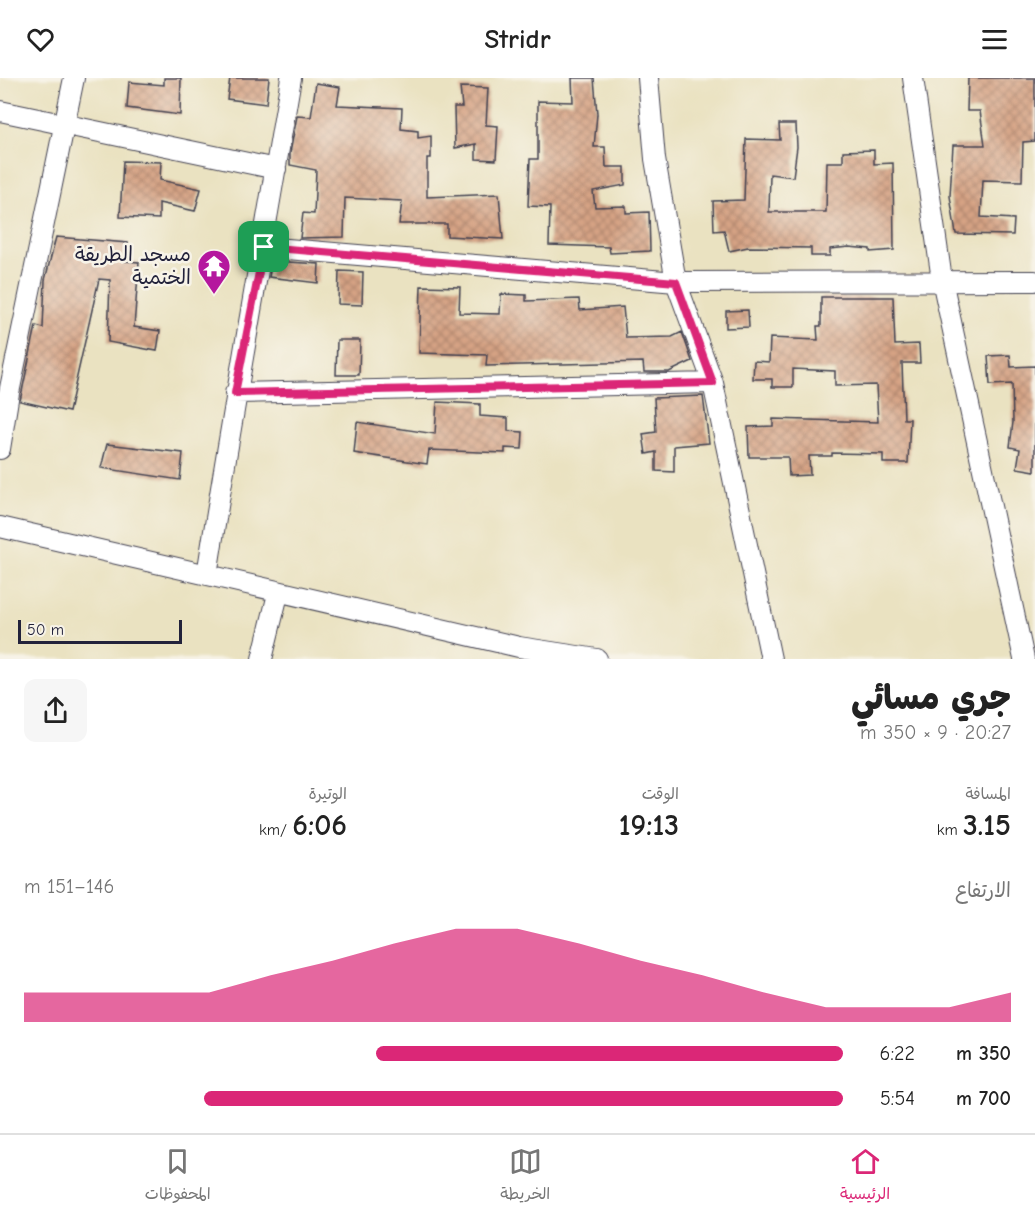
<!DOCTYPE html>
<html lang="ar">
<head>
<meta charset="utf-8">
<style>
	:root { --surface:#fff; --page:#f6f6f6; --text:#222; --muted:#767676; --line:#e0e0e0; --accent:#db2777 }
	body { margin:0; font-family:"Comic Neue","Playpen Sans Arabic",sans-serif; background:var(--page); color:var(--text); direction:rtl; height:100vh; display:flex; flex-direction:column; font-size:22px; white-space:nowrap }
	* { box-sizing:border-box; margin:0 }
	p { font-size:20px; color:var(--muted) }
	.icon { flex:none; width:33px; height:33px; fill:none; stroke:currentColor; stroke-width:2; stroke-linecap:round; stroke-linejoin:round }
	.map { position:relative; height:581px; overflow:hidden; direction:ltr }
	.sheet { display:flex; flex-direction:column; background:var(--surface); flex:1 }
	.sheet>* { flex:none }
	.scale { position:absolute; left:18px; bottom:15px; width:164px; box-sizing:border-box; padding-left:6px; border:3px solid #22223b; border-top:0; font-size:16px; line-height:21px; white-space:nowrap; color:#22223b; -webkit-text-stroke:4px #f7f3e8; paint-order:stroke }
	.pin { position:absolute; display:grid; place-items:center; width:51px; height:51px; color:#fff; margin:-26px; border-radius:12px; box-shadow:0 3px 9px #0006 }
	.round { display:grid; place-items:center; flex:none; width:63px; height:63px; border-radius:12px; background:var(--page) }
	.headline { display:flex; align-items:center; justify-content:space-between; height:102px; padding:0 24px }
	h1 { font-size:33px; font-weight:800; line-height:45px }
	.stats { display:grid; grid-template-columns:repeat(3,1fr); gap:9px; height:102px; padding:6px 24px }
	.stats div { display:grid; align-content:center }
	.stats b { font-size:30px; font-weight:800 }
	.stats small { font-size:16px; font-weight:400 }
	.stats p { font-size:16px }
	.chart { height:168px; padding:12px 24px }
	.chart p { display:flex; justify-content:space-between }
	.chart svg { width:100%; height:108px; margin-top:6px; fill:var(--accent); opacity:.7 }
	ul { padding:0 24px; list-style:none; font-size:20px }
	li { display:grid; grid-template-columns:96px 72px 1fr; align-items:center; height:45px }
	li i { height:15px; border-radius:8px; background:var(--accent) }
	header { display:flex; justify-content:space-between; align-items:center; height:78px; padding:0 24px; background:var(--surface); font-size:27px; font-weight:800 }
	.dock { display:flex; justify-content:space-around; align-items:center; height:84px; border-top:2px solid var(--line); background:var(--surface); font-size:16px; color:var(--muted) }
	.dock a { display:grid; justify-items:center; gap:3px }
	.dock .on { color:var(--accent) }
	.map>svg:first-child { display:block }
</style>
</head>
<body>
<header><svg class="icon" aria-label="menu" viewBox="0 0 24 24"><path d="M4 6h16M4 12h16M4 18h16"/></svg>Stridr<svg class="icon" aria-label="heart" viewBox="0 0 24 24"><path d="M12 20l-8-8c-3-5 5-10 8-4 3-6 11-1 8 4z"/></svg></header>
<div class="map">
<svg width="1035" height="581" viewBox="0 0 1035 581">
	<defs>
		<pattern id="building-cross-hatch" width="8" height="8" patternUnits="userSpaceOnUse" patternTransform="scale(1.5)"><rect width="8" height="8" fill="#d6a384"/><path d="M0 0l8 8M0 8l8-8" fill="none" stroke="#ad846d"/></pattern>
	</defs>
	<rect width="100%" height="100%" fill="#f7f3e8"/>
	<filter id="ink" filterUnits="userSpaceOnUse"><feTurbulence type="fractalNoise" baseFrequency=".0167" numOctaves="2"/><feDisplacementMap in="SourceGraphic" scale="12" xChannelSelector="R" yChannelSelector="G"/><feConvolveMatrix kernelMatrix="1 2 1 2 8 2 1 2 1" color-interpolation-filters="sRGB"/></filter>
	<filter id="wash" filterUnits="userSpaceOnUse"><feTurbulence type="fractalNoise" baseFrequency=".008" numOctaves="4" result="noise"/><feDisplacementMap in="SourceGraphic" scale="24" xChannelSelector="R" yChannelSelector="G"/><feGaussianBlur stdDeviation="1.35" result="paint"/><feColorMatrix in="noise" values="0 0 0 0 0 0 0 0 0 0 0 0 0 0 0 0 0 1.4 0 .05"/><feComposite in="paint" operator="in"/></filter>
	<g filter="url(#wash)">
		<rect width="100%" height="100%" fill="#eae2c1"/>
		<g id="blocks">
			<!-- building -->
			<path fill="url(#building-cross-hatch)" d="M 164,0 L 181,0 L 180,37 L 127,30 L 129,4 L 164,7 Z
				M 230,0 L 269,0 L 266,26 L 227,21 Z
				M 572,0 L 594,0 L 597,36 L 594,69 L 605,69 L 606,89 L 625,89 L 625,107 L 593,113 L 595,129 L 626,128 L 626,135 L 649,134 L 650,173 L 610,175 L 609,169 L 549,167 L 550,129 L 528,128 L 530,81 L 538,81 L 538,23 L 573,24 Z
				M 968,0 L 1035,0 L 1035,63 L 1023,64 L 1022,103 L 983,102 L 981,139 L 1014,141 L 1013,157 L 956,156 L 950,118 L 953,67 L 985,67 L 980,33 L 967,33 Z
				M 316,5 L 340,9 L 337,27 L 402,30 L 401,51 L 418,53 L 418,60 L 431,58 L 431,80 L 427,80 L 427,119 L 499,116 L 503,161 L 447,158 L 447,146 L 399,146 L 402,123 L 345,120 L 344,159 L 300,160 L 303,135 L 314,136 L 316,92 L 290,87 L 290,75 L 297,38 L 311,39 Z
				M 460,9 L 488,10 L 486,47 L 498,48 L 496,82 L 476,81 L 476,66 L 455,70 L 454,29 L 462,29 Z
				M 779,46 L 796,46 L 797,69 L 793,99 L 770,96 L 769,134 L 826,134 L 827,84 L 843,84 L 843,73 L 874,72 L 874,86 L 893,85 L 894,172 L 870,174 L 870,171 L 849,169 L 830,171 L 830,178 L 811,178 L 811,170 L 748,169 L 729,173 L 724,152 L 714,153 L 713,123 L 744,122 L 746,61 L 780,62 Z
				M 123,83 L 161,84 L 160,102 L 201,111 L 195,133 L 159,125 L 159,141 L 120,139 Z
				M 56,159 L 128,165 L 125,183 L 139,184 L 134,249 L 160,253 L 157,273 L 108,264 L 110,202 L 99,201 L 69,334 L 20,323 L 36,248 L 43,250 L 45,202 Z
				M 272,183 L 319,186 L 318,205 L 269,199 Z
				M 339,193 L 363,194 L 362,227 L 338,226 Z
				M 421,208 L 460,209 L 459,235 L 500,236 L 501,216 L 526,217 L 526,223 L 579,221 L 580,232 L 623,229 L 626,260 L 672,259 L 682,254 L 692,283 L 669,294 L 644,294 L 643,284 L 486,288 L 487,277 L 419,275 Z
				M 821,219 L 893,219 L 895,267 L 919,266 L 920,285 L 902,285 L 904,341 L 910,341 L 908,385 L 883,385 L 883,376 L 832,375 L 832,378 L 809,378 L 810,397 L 789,398 L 788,379 L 749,379 L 748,349 L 773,348 L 773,341 L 878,344 L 876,307 L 835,308 L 835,293 L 793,291 L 793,309 L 772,309 L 772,301 L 753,301 L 754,283 L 769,284 L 770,260 L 818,262 L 817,248 L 821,248 Z
				M 748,232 L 749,249 L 726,250 L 726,233 Z
				M 337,262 L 360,262 L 359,297 L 336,297 Z
				M 1010,277 L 1011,289 L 1035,288 L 1035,393 L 1017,390 L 1020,371 L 1010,369 L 1013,344 L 1012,306 L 990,307 L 988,278 Z
				M 703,318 L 709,365 L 674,368 L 674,394 L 656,393 L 656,374 L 646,376 L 643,356 L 656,354 L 654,320 Z
				M 437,324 L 480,326 L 480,338 L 508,340 L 508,353 L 523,354 L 522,371 L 505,370 L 505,375 L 429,372 L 427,386 L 354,375 L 357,344 L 435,356 Z
				M 107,366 L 183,375 L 180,402 L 101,390 Z"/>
		</g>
	</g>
	<g filter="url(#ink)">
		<use href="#blocks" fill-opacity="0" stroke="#403f4f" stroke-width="1.5"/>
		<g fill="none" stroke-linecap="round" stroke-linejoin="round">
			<defs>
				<path id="minor" d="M 648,0 L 655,81 L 676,204 L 713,305 L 771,581
					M 913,0 L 942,202 L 1024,581
					M 0,33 L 276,91
					M 264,169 L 676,204 L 1035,203
					M 235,315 L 713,305
					M 0,371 L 9,315 L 74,0
					M 0,449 L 519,569 L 597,581
					M 207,497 C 233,331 263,166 291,0
					M 262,581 L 278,516"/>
			</defs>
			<!-- minor casing -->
			<use href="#minor" stroke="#403f4f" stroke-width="22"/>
			<!-- minor -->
			<use href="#minor" stroke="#fff" stroke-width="20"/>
		</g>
	</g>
	<g fill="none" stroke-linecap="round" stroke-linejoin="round" filter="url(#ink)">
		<defs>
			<path id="route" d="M 264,169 L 676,204 L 713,305 L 235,315 Z"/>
		</defs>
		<!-- route casing -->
		<use href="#route" stroke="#fff" stroke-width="12"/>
		<!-- route -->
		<use href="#route" stroke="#db2777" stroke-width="8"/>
	</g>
	<!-- icons -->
	<defs>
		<symbol id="temple-pin" viewBox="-11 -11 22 30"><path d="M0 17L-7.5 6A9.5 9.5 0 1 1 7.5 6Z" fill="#b5179e" stroke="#f7f3e8"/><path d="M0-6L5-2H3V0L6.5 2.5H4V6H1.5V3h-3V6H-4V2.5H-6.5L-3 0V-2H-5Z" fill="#fff"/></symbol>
	</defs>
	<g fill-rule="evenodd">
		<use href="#temple-pin" x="195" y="169" width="38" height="52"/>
	</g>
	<g text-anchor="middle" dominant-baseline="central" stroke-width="5" stroke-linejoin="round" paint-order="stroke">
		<!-- poi labels -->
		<g font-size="20" fill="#22223b" stroke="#f7f3e8" text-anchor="end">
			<text x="191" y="176">مسجد الطريقة<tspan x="191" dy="23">الختمية</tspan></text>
		</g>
	</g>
</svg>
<div class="scale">50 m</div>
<div class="pin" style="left:264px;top:169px;background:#1e9e55"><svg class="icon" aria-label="arrive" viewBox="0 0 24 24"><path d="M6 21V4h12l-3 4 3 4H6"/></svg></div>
</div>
<section class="sheet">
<div class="headline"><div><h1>جري مسائي</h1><p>20:27 · 9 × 350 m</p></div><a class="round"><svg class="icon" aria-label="share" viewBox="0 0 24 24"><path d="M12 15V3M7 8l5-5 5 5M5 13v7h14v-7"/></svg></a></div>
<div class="stats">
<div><p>المسافة</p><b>3.15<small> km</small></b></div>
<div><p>الوقت</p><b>19:13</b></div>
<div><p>الوتيرة</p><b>6:06<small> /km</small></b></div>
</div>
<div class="chart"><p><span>الارتفاع</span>146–151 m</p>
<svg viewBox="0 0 160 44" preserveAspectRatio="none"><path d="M0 44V32L10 32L20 32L30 32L40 25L50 19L60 12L70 6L80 6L90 12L100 19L110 25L120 32L130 38L140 38L150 38L160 32V44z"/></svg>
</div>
<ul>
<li><b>350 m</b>6:22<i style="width:57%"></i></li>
<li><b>700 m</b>5:54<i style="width:78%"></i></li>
</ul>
</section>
<nav class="dock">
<a class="on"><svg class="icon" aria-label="home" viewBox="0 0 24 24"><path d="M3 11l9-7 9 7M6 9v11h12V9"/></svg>الرئيسية</a>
<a><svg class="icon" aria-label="map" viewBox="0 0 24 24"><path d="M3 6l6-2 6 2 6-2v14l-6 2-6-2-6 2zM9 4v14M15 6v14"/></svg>الخريطة</a>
<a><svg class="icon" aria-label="saved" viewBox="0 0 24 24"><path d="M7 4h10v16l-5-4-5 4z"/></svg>المحفوظات</a>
</nav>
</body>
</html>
